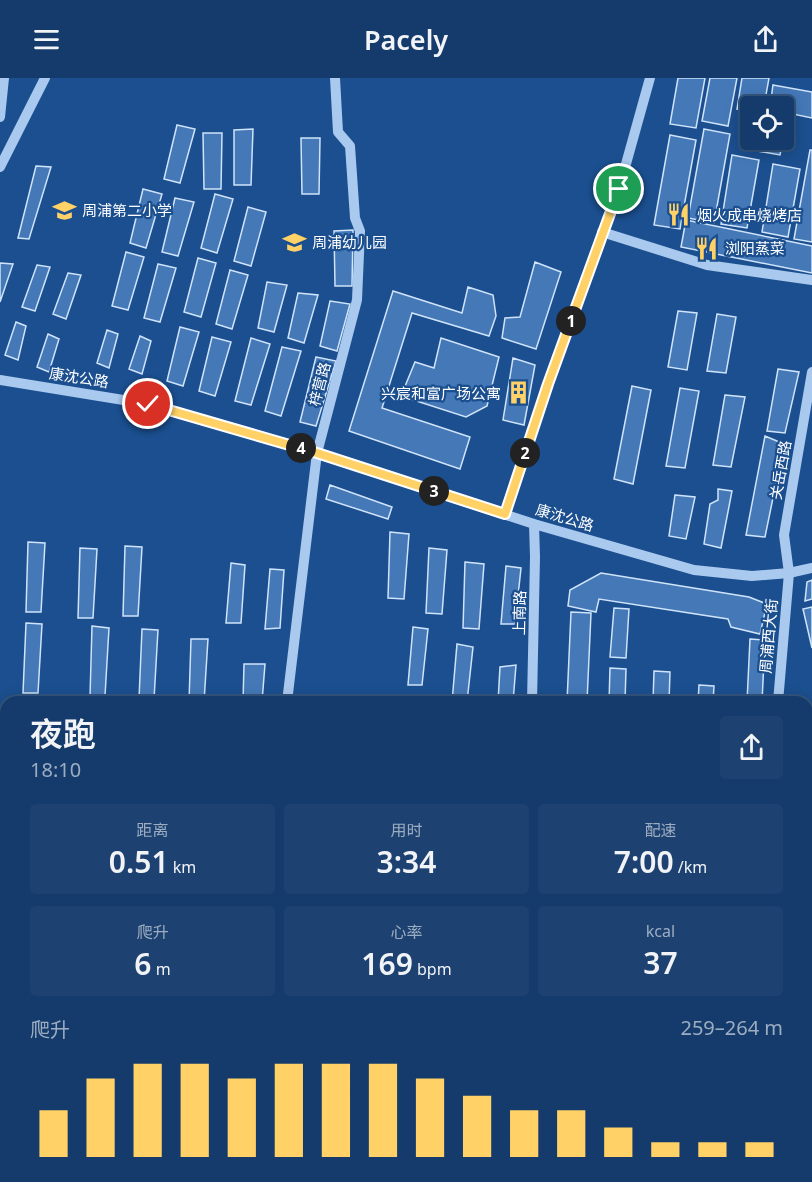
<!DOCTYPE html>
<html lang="zh">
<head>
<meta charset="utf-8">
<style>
	:root { --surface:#143b6b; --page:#1d4271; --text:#f1f3f6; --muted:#9dadc1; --line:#33557e; --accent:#ffd166 }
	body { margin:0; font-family:"Noto Sans","Noto Sans SC",sans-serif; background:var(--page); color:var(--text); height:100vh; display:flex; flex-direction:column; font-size:22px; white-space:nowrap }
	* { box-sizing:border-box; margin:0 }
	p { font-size:20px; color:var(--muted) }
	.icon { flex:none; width:33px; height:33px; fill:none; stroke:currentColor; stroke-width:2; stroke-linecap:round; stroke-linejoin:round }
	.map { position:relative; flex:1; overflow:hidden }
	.drawer { position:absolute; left:0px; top:618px; width:813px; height:486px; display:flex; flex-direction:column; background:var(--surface); border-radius:18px 18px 0 0; box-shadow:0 3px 15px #0003,0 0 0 2px var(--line) }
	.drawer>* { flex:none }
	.controls { position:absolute; left:740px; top:18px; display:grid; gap:12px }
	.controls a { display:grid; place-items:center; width:54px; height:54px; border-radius:6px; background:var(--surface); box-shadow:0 3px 15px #0003,0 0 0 2px var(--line); font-size:30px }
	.pin { position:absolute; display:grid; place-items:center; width:51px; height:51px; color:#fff; margin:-26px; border:3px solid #fff; border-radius:50%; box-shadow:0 2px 6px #0007 }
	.km { position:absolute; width:30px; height:30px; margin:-15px; border-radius:50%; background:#222; color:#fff; font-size:16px; line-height:30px; text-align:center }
	.round { display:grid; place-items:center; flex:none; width:63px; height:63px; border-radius:6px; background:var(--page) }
	.overview { display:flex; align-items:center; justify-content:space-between; height:102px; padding:0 30px }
	h1 { font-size:33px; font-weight:600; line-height:45px }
	.figures { display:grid; grid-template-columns:repeat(3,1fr); gap:9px; height:102px; padding:6px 30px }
	.figures div { display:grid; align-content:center; border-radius:6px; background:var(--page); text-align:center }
	.figures b { font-size:30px; font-weight:600 }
	.figures small { font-size:16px; font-weight:400 }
	.figures p { font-size:16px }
	.chart { height:168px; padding:12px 30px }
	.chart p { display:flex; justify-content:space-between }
	.chart svg { width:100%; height:108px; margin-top:6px; stroke:var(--accent); stroke-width:6 }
	header { display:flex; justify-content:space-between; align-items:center; height:78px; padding:0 30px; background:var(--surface); font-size:27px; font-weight:600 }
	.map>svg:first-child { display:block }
</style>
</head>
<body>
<header><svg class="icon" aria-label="menu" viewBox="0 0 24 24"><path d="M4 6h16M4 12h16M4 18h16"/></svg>Pacely<svg class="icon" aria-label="share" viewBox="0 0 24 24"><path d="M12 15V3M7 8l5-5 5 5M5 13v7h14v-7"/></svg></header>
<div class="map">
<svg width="812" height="1104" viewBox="0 0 812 1104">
	<rect width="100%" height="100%" fill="#1b4f8f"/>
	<!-- building -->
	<path fill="#4478b7" stroke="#cfe3fa" stroke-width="1.5" d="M 678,0 L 705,0 L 696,50 L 670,46 Z
		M 710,0 L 737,0 L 728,48 L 702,43 Z
		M 742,0 L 769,0 L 764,28 L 750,28 L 750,33 L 737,31 Z
		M 773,7 L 812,14 L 812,40 L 783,34 L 783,28 L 770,28 Z
		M 783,42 L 787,43 L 780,77 L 746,71 L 750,51 L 750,62 L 783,62 Z
		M 177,47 L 195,51 L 180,105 L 164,101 Z
		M 253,51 L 251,107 L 234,107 L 234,52 Z
		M 704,51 L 730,56 L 714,145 L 688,140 Z
		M 203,55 L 222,55 L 221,111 L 204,111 Z
		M 670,57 L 696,62 L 680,151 L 654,147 Z
		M 301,60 L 320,60 L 319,116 L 302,116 Z
		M 810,72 L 812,72 L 812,164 L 794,161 Z
		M 732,77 L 759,82 L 747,150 L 721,146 Z
		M 773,86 L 800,91 L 788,159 L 762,154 Z
		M 36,88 L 51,89 L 29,161 L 18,160 Z
		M 143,111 L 162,116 L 146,170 L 130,165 Z
		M 215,116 L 233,121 L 217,175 L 201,170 Z
		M 175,120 L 194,124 L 178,178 L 162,174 Z
		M 248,129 L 266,134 L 251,188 L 234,183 Z
		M 686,142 L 812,168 L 812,195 L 681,169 Z
		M 353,152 L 352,208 L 335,208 L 334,153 Z
		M 126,174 L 144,179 L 128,232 L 112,228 Z
		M 198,180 L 216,185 L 201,239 L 184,234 Z
		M 535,184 L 561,194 L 536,271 L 502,260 L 505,240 L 520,239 Z
		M 0,185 L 13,186 L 0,224 Z
		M 158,186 L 176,190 L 160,244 L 144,240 Z
		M 37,187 L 50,189 L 35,233 L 22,229 Z
		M 230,192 L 248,197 L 232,251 L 216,246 Z
		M 68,195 L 81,197 L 66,241 L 53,236 Z
		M 267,204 L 287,207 L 274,254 L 258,250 Z
		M 468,209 L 493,217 L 496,238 L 489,258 L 412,235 L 382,330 L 470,359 L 460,391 L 349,353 L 393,213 L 462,235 Z
		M 298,215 L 318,217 L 304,265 L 288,260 Z
		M 330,223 L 350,226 L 337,273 L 320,268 Z
		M 678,233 L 697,235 L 687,292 L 668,289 Z
		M 717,236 L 736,239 L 726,295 L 707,293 Z
		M 16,244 L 26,248 L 18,282 L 5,277 Z
		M 180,249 L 199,254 L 183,308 L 167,303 Z
		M 107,252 L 118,256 L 109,290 L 97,285 Z
		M 48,256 L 59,261 L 49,294 L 37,289 Z
		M 140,258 L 151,263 L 142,296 L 129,291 Z
		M 212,259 L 231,264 L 215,318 L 199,313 Z
		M 251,260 L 270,266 L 251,327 L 235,323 Z
		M 441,260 L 499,279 L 487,328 L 466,339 L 401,318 L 415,284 L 434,290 Z
		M 282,269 L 301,273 L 281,338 L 265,333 Z
		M 316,279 L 336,283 L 316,348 L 300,344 Z
		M 513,280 L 535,287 L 524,347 L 503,342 Z
		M 778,291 L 799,294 L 785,355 L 767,353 Z
		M 632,308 L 651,312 L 633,406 L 614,401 Z
		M 680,310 L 699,313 L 685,390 L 666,388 Z
		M 725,317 L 745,319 L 731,389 L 713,387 Z
		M 765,358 L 784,366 L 765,459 L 746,457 Z
		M 330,407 L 392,429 L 388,441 L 326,421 Z
		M 718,411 L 732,413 L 721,470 L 704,466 L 710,426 L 718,422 Z
		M 675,417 L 695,419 L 686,461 L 669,458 Z
		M 390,454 L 409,456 L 404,521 L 388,520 Z
		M 28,464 L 45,465 L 41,534 L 26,534 Z
		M 125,468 L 142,469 L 138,538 L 123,538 Z
		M 80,470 L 97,471 L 93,540 L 78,540 Z
		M 429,470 L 447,472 L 442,536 L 426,535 Z
		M 465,484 L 484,486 L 479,551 L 463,550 Z
		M 231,485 L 245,487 L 241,545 L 226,545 Z
		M 506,488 L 521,490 L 515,546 L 501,546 Z
		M 270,491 L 284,492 L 280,550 L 265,551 Z
		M 601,495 L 749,519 L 767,526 L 760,556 L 731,549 L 728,541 L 599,521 L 596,534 L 568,528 L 570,512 Z
		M 812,502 L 812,521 L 805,523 L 807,504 Z
		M 812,529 L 812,570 L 803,531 Z
		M 614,530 L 629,531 L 626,580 L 610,579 Z
		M 571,534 L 591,535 L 587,624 L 567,624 Z
		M 26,545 L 42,546 L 38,615 L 23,615 Z
		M 92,548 L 109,550 L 105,618 L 90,619 Z
		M 413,549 L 428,551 L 422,607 L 408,607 Z
		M 142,551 L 158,552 L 154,621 L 139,621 Z
		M 191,561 L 208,561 L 204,624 L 189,624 Z
		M 750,561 L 765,562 L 762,624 L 747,624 Z
		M 457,566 L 473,569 L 467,624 L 452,624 Z
		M 244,586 L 265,586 L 262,624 L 243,624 Z
		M 516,587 L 513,624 L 498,624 L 500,589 Z
		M 610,590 L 626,591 L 625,624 L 609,624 Z
		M 654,593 L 670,594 L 669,624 L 653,624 Z
		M 699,607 L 714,608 L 713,624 L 698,624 Z
		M 0,753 L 5,753 L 0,794 Z
		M 811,961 L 812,961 L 812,996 L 809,996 Z
		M 809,996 L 812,996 L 812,1086 L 807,1086 Z"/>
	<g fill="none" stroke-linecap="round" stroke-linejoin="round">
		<!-- minor -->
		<path stroke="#a9c9ee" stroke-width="10" d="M 0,39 L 4,0
			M 0,89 L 45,0
			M 602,154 L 707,187 L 812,202
			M 0,302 L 148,326 L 317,375 L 534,446 L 694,492 L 752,498 L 789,495 L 812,490
			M 505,436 L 548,306 L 619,111 L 650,0
			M 287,624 L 317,375 L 357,222 L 360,153 L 355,140 L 350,68 L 338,54 L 335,0
			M 532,624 L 535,479 L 534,446
			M 778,624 L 789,495 L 784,457 L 812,294
			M 807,882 L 812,876
			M 793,1098 L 794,1104
			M 517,1104 L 517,1098"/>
	</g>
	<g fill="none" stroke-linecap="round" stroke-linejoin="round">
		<defs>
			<path id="route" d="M 148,326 L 317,375 L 505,436 L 548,306 L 619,111"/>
		</defs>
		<!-- route casing -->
		<use href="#route" stroke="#fff" stroke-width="12"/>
		<!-- route -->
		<use href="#route" stroke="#ffd166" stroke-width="8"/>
	</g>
	<!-- icons -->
	<defs>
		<symbol id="school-bare" viewBox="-9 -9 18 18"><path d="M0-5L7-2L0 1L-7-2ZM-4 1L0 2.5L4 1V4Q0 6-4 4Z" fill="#ffd166" stroke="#1b4f8f" stroke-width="2.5" paint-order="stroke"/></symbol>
		<symbol id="restaurant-bare" viewBox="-9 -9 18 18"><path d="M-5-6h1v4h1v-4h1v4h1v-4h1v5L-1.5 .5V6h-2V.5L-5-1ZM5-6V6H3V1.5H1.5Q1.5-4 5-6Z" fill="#ffd166" stroke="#1b4f8f" stroke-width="2.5" paint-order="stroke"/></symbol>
		<symbol id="building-bare" viewBox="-9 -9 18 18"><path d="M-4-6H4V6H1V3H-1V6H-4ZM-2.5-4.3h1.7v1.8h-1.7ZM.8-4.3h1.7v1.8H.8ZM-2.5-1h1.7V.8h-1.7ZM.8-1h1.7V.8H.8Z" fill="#ffd166" stroke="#1b4f8f" stroke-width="2.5" paint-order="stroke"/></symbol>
	</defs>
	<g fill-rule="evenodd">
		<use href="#school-bare" x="48" y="116" width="33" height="33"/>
		<use href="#restaurant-bare" x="662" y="120" width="33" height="33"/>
		<use href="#school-bare" x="278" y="148" width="33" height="33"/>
		<use href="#restaurant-bare" x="690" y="154" width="33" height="33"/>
		<use href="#building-bare" x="502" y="298" width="33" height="33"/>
	</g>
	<g text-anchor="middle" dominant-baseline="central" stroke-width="4.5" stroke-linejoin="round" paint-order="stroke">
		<!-- poi labels -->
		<g font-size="15" fill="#fff" stroke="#1b4f8f" text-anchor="start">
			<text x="82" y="132">周浦第二小学</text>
			<text x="697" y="137">烟火成串烧烤店</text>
			<text x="312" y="164">周浦幼儿园</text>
			<text x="725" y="170">浏阳蒸菜</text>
			<text x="501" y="315" text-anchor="end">兴宸和富广场公寓</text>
		</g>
		<!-- street labels -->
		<g font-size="15" fill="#fff" stroke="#1b4f8f">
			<text transform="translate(79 299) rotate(9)">康沈公路</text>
			<text transform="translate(319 306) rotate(-75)">梓营路</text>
			<text transform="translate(780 392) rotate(-80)">关岳西路</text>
			<text transform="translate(565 439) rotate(17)">康沈公路</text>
			<text transform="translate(519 535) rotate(-89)">上南路</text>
			<text transform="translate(768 558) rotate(-85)">周浦西大街</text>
		</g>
	</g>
</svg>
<div class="controls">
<a><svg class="icon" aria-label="locate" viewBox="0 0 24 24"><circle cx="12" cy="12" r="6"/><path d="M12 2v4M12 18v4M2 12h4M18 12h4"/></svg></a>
</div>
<div class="pin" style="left:619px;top:111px;background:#1e9e55"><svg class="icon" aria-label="arrive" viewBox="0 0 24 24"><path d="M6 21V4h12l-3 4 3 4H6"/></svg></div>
<div class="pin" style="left:148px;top:326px;background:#d93025"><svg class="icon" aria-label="check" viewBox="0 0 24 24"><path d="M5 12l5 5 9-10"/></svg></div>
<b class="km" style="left:571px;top:243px">1</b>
<b class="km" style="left:525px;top:375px">2</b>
<b class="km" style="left:434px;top:413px">3</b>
<b class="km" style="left:301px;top:370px">4</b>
<section class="drawer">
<div class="overview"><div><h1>夜跑</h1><p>18:10</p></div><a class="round"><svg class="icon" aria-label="share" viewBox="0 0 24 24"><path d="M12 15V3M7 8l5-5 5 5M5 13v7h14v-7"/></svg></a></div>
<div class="figures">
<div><p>距离</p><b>0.51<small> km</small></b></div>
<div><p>用时</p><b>3:34</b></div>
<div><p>配速</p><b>7:00<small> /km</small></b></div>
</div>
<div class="figures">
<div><p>爬升</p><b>6<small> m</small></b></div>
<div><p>心率</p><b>169<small> bpm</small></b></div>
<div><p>kcal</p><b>37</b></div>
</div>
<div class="chart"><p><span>爬升</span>259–264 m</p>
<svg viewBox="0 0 160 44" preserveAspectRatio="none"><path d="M5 44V25M15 44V12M25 44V6M35 44V6M45 44V12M55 44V6M65 44V6M75 44V6M85 44V12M95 44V19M105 44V25M115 44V25M125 44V32M135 44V38M145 44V38M155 44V38"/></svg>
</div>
</section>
</div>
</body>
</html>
